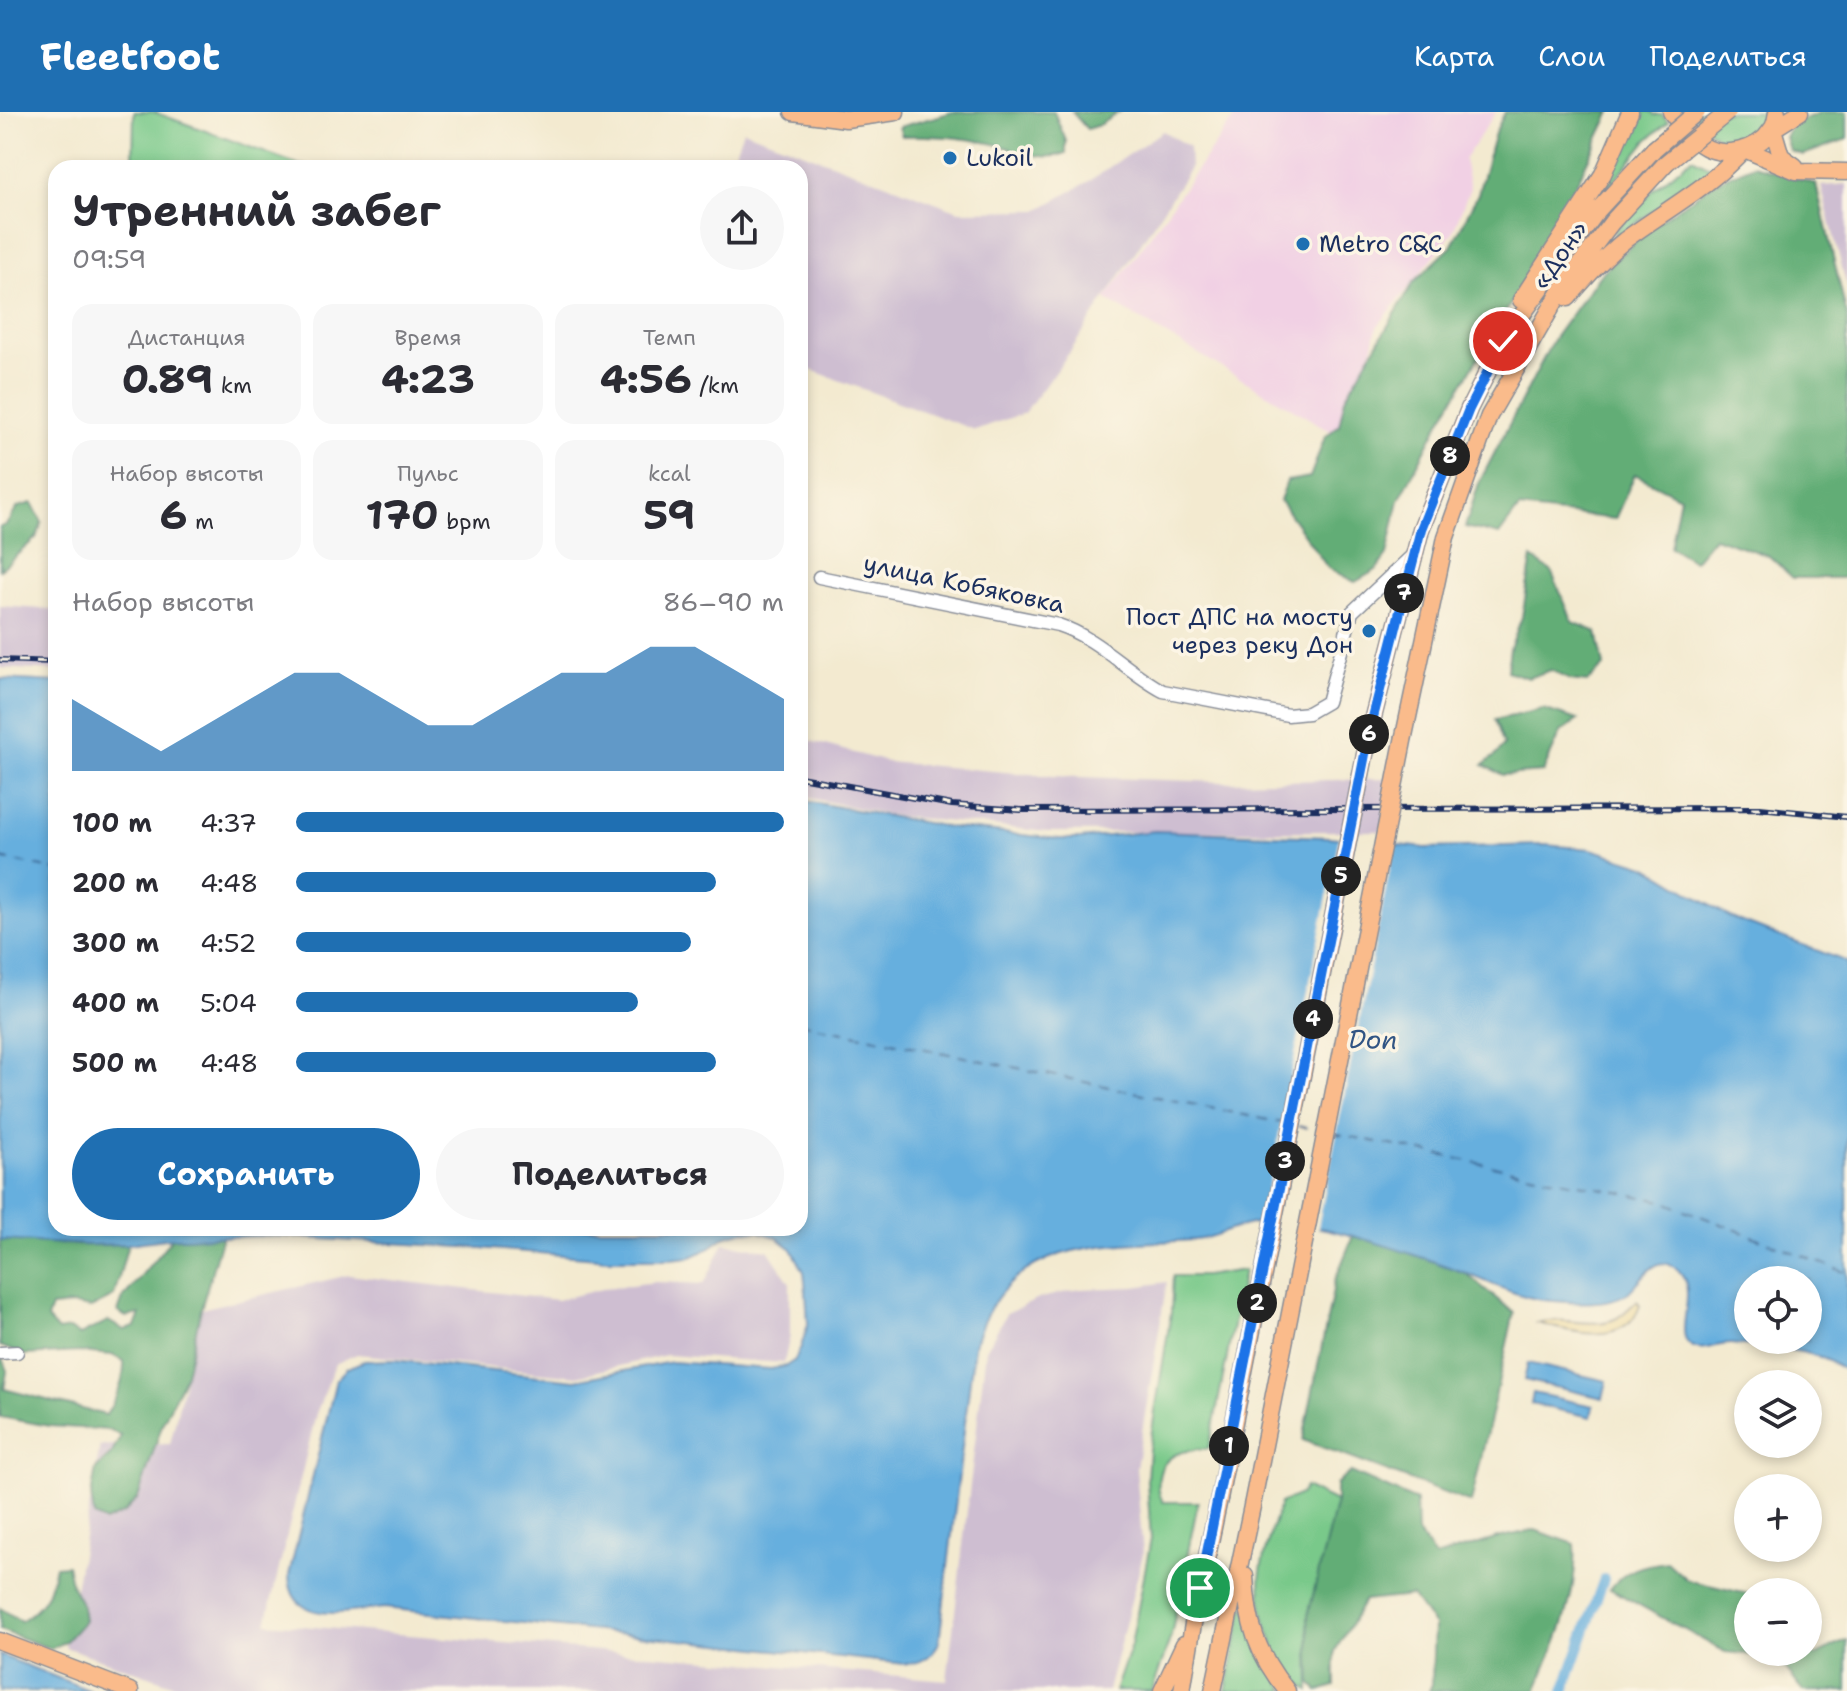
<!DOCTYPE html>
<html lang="ru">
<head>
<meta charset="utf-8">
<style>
	:root { --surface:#fff; --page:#f7f7f7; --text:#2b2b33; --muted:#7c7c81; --accent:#1f6fb2 }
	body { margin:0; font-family:"Shantell Sans",sans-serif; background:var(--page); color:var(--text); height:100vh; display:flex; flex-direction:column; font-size:30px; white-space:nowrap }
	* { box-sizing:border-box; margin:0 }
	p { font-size:26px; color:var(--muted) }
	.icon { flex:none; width:44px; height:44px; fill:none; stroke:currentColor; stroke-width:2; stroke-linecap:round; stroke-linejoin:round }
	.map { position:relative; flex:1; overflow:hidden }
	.drawer { position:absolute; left:48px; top:48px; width:760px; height:1076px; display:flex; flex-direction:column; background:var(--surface); border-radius:24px; box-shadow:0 4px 12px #0003 }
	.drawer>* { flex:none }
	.controls { position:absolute; left:1734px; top:1154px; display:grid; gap:16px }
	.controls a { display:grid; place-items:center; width:88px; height:88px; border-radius:50%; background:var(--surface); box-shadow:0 4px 12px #0003; font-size:40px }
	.pin { position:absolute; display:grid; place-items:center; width:68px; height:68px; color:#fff; margin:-34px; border:4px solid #fff; border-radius:50%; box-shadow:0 2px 8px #0007 }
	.km { position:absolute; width:40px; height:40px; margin:-20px; border-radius:50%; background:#222; color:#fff; font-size:22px; line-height:40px; text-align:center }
	.round { display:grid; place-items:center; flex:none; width:84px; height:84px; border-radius:42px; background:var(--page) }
	.headline { display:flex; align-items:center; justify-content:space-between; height:136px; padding:0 24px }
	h1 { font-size:44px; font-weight:700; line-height:60px }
	.stats { display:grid; grid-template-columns:repeat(3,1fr); gap:12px; height:136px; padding:8px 24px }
	.stats div { display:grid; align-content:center; border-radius:20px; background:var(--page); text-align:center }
	.stats b { font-size:40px; font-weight:700 }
	.stats small { font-size:22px; font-weight:400 }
	.stats p { font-size:22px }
	.chart { height:224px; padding:16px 24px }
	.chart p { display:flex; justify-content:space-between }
	.chart svg { width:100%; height:144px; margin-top:8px; fill:var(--accent); opacity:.7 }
	.button { display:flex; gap:16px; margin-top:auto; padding:16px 24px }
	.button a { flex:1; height:92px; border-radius:48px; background:var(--accent); color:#fff; font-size:32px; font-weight:700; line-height:92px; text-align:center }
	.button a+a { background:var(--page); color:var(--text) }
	ul { padding:0 24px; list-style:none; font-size:26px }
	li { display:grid; grid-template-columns:128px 96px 1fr; align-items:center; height:60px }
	li i { height:20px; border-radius:10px; background:var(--accent) }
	header { display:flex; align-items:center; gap:48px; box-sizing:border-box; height:112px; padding:0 40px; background:var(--accent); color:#fff }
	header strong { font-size:38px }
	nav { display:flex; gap:44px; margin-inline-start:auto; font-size:28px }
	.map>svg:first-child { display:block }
</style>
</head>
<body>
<header>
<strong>Fleetfoot</strong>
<nav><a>Карта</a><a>Слои</a><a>Поделиться</a></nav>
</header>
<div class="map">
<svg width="1847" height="1579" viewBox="0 0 1847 1579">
	<rect width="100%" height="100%" fill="#fcf5e5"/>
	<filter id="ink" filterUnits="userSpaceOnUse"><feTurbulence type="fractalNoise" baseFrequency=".0125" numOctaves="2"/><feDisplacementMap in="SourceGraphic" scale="16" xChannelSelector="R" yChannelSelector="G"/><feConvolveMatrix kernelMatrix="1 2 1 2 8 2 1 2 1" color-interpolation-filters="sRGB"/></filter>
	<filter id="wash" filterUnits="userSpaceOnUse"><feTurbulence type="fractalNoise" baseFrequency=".006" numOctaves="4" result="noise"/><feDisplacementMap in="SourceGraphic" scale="32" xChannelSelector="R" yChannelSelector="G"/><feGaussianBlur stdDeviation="1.8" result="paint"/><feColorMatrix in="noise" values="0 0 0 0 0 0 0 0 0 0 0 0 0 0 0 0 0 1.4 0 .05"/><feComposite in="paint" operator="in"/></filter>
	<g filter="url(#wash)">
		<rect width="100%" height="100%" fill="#f3ead0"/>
		<!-- built -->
		<path fill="#f1d0e4" d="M 1238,0 L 1496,0 L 1464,48 L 1470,76 L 1452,122 L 1377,215 L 1351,331 L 1105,187 Z"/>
		<!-- industrial -->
		<path fill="#cebed1" d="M 743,18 L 959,99 L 1038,98 L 1086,71 L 1163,19 L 1189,35 L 1190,56 L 1070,240 L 1024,301 L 975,318 L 800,254 L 800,56 L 729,56 Z
			M 1847,72 L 1847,175 L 1821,74 Z
			M 0,494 L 56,498 L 56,559 L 0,556 Z
			M 800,626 L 887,650 L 1053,664 L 1223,670 L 1391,667 L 1381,719 L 1048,720 L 897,704 L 800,684 Z
			M 724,1131 L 768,1138 L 790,1171 L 790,1223 L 784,1251 L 666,1243 L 577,1264 L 357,1242 L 335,1252 L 316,1302 L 266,1511 L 947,1568 L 986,1238 L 1006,1202 L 1041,1186 L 1080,1177 L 1135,1175 L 1167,1170 L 1136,1356 L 1143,1442 L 1108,1579 L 192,1579 L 65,1535 L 100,1334 L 170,1332 L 201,1197 L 349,1163 L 557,1188 L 606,1176 L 656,1170 L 704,1172 Z"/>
		<!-- green -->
		<path fill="#79c98a" stroke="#4a7c74" stroke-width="2" d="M 134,0 L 154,0 L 299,53 L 318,56 L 133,56 Z
			M 1635,0 L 1652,0 L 1654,3 L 1662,3 L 1668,10 L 1646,29 L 1581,111 Z
			M 1692,0 L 1772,0 C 1747,44 1719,36 1692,0 Z
			M 1692,46 L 1714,57 L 1614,126 L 1615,119 L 1652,79 Z
			M 1244,1158 L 1209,1336 C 1187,1338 1163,1340 1159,1365 C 1158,1375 1158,1381 1163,1390 L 1198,1390 L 1171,1524 L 1152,1579 L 1115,1579 L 1131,1533 L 1151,1427 L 1147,1368 L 1149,1337 L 1171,1201 L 1173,1164 L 1205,1164 Z
			M 1305,1375 L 1336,1390 L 1308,1504 L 1310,1579 C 1278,1555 1260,1510 1260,1470 C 1261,1444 1273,1416 1280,1391 L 1301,1382 Z
			M 1244,1493 L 1285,1579 L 1226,1579 Z"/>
		<!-- forest -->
		<path fill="#62ad76" stroke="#3e6e6a" stroke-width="2" d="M 953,0 L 1054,0 L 1066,29 L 1066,41 C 1040,52 1011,34 985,30 C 958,25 929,23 902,24 L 899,15 Z
			M 1072,0 L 1119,0 L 1099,13 L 1087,17 Z
			M 1505,0 L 1611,0 L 1566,93 L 1520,176 L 1441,308 L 1399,388 L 1387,443 L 1376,458 L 1355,470 L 1328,456 L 1280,389 L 1287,369 L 1310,365 L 1325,325 L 1339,313 L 1345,286 L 1414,170 L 1451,135 L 1478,82 L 1495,21 Z
			M 1821,0 L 1847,0 L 1847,27 L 1803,43 L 1789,38 L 1785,25 L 1792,12 Z
			M 1754,53 L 1816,72 L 1847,204 L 1847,463 L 1842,466 L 1793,466 L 1769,444 L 1714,425 L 1694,449 L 1670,435 L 1680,385 L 1635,362 L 1615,407 L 1519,396 L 1499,423 L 1465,415 L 1479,371 L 1554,226 L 1603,159 L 1652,114 L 1719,68 Z
			M 32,391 L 42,410 L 37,425 L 0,458 L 0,415 L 6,413 L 18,395 Z
			M 1532,446 L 1551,459 L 1573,510 L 1597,520 L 1604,554 L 1587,570 L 1570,568 L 1551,558 L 1528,566 L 1507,559 L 1510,536 L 1522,505 Z
			M 1543,597 L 1578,608 L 1561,620 L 1543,660 L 1503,663 L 1483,653 L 1496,643 L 1504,633 L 1495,608 Z
			M 222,1124 L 201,1197 L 186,1262 L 163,1310 L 138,1386 L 124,1401 L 105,1410 L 94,1404 L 91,1383 L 96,1357 L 112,1341 L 121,1324 L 110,1318 L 49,1314 L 0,1305 L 0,1241 L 7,1259 L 4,1277 L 106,1303 C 116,1286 125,1270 124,1249 L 112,1243 L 80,1240 L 24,1243 L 0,1234 L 0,1128 L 86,1133 L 128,1132 L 114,1184 L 91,1196 L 72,1193 L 51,1195 L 47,1207 L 58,1219 L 69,1217 L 80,1223 L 108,1209 L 124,1218 L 135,1215 L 140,1202 L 126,1205 L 118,1200 L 123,1186 L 172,1126 Z
			M 1353,1124 L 1399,1137 L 1465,1161 L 1514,1201 L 1471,1391 L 1303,1328 L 1335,1168 Z
			M 1351,1360 L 1416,1389 L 1417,1421 L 1435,1445 L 1502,1425 L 1535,1418 L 1575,1432 C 1579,1484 1556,1533 1536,1579 L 1429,1579 L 1432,1572 L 1434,1514 L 1412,1484 L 1364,1489 L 1335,1539 L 1335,1574 L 1318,1579 L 1311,1571 L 1308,1504 L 1336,1390 L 1336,1372 Z
			M 1667,1450 L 1687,1468 L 1748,1482 L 1748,1540 L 1808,1540 L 1808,1537 L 1815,1544 L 1847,1528 L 1847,1579 L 1803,1579 L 1785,1556 L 1746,1542 L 1725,1540 L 1610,1477 C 1625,1457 1643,1453 1667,1450 Z
			M 67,1453 L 72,1475 L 82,1493 L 84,1509 L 66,1529 L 51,1537 L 0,1518 L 0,1496 L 21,1509 C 46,1492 49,1482 55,1454 Z"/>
		<!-- sand -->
		<path fill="#eeda9e" stroke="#84847e" stroke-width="2" d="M 1637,1189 L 1640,1193 C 1626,1236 1570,1220 1538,1211 C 1563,1203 1593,1218 1617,1206 C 1624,1202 1631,1194 1637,1189 Z"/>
		<!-- water -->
		<path fill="#66afde" stroke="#406f9e" stroke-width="2" fill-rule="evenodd" d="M 0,567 L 56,570 L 56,1116 L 800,1116 L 800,688 L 948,715 L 1059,727 L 1080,727 L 1155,719 L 1329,725 L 1425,736 L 1545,733 L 1591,737 L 1648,755 L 1730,805 L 1847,850 L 1847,1259 C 1838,1255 1829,1248 1820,1245 C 1792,1236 1760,1234 1731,1232 C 1717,1231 1703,1242 1690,1233 C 1671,1219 1707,1167 1668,1152 C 1652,1146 1638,1174 1626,1182 C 1605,1195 1567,1190 1543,1188 C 1515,1184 1488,1170 1463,1160 C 1419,1144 1375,1129 1330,1118 C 1308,1113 1280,1109 1258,1111 C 1236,1112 1215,1127 1194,1128 C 1101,1134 1008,1124 974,1234 L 939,1531 C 930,1546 922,1551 905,1552 L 384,1496 C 349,1499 290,1516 289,1463 L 336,1268 L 347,1256 L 364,1249 L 394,1248 L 575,1268 L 672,1250 L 771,1257 L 786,1254 L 795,1248 L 801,1235 L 808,1212 L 806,1180 L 804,1160 L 792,1137 L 776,1125 L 759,1120 L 745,1119 L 726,1124 L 706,1138 L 691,1145 L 669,1147 L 609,1147 L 481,1136 L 267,1124 L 172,1126 L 128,1132 L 86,1133 L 0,1128 ZM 1748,1168 L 1808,1168 L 1808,1228 L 1748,1228 Z
			M 1528,1251 L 1607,1269 L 1603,1286 L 1524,1268 Z
			M 1533,1281 L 1593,1294 L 1591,1305 L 1531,1292 Z
			M 0,1543 L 91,1579 L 0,1579 Z"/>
		<!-- pier -->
		<path fill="#f3ead0" d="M 1340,721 L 1396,727 L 1317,1120 L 1260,1115 Z"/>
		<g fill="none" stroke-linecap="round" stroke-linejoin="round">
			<!-- canal -->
			<path stroke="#66afde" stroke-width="10" d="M 1564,1579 L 1604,1467"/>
			<!-- ferry -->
			<path stroke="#325584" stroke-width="2" stroke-dasharray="10 8" stroke-linecap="butt" d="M 0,746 L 56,758
				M 800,911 L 1283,1011
				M 1298,1014 L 1319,1018
				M 1333,1021 L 1662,1089 L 1847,1161"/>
		</g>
	</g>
	<g filter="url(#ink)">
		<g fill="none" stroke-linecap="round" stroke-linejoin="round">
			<defs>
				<path id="minor" d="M 819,465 L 1058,513 C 1098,526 1126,559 1163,579 L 1288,603 L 1308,601 L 1327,590 L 1352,500 L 1415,441
					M 0,1241 L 17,1240"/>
				<path id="major" d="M 793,0 L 846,7 L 896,0
					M 1671,0 C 1680,12 1689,24 1702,33 C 1722,47 1758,39 1771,18 C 1775,14 1776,6 1777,0
					M 1795,54 L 1781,44 L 1773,17 L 1800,0
					M 1568,186 C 1585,166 1604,145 1625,128 C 1664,99 1711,74 1744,37 L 1796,59 L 1847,60
					M 1521,188 L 1603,62 L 1630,0
					M 1370,617 L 1421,417 L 1469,297 L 1503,229 L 1598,98 L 1654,37
					M 1404,624 L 1446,425 L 1489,304 L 1561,179 L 1584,147 L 1612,110 L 1666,51
					M 1245,1464 C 1247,1511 1257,1542 1287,1579
					M 0,1529 L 130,1579
					M 1162,1579 L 1184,1532
					M 1182,1579 L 1193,1512 L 1219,1387
					M 1213,1579 L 1252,1394"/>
			</defs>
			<!-- minor casing -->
			<use href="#minor" stroke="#878c97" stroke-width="15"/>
			<!-- major casing -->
			<use href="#major" stroke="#878c97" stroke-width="19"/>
			<!-- minor -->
			<use href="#minor" stroke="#fff" stroke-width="12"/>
			<!-- major -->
			<use href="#major" stroke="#fabb8b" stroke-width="16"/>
			<defs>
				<path id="rail" d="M 0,548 L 56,550
					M 800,665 L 952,693 L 1021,698 L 1760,696 L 1847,705"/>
			</defs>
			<!-- rail casing -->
			<use href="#rail" stroke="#1b2f5e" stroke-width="6"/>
			<!-- rail -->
			<use href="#rail" stroke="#fcf5e5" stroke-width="3" stroke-dasharray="9" stroke-linecap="butt"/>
			<defs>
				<path id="major-bridge" d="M 1654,37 L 1697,0
					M 1666,51 L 1728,0
					M 1219,1387 L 1370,617
					M 1252,1394 L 1404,624"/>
			</defs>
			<!-- major-bridge casing -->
			<use href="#major-bridge" stroke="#878c97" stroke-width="19" stroke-linecap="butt"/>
			<!-- major-bridge -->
			<use href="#major-bridge" stroke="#fabb8b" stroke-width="16"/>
		</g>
	</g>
	<g fill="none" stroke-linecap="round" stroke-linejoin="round" filter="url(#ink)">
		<defs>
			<path id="route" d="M 1200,1476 L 1370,617 L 1421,417 L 1469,297 L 1503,229"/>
		</defs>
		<!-- route casing -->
		<use href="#route" stroke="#fff" stroke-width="16"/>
		<!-- route -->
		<use href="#route" stroke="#1a73e8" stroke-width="10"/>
	</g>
	<!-- markers -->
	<g fill="#1f6fb2" stroke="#fcf5e5" stroke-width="3">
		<circle cx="950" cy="46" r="8"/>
		<circle cx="1303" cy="132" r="8"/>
		<circle cx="1369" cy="519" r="8"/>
	</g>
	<g text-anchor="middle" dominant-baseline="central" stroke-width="7" stroke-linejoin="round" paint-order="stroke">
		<!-- poi labels -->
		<g font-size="24" fill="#1b2f5e" stroke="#fcf5e5" text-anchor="start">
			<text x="966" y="46">Lukoil</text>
			<text x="1319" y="132">Metro C&amp;C</text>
			<text x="1353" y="505" text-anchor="end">Пост ДПС на мосту<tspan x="1353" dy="28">через реку Дон</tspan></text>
		</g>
		<!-- street labels -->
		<g font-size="24" fill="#1b2f5e" stroke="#fcf5e5">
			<text transform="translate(1560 143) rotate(-55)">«Дон»</text>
			<text transform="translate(964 472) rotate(12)">улица Кобяковка</text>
		</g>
		<!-- water labels -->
		<g font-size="26" font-style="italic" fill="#325584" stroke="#fcf5e5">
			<text transform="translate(1373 927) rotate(1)">Don</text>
		</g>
	</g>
</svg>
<div class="controls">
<a><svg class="icon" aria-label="locate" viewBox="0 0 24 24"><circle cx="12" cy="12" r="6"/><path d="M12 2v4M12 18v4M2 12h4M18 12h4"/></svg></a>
<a><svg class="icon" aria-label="layers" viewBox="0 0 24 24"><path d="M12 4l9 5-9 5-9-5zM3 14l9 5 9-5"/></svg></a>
<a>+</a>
<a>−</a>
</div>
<div class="pin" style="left:1200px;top:1476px;background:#1e9e55"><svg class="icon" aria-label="arrive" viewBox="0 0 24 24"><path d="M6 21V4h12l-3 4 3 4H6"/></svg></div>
<div class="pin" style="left:1503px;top:229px;background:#d93025"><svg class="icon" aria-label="check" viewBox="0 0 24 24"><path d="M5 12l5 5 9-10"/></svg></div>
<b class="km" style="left:1229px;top:1334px">1</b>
<b class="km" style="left:1257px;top:1191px">2</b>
<b class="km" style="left:1285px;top:1049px">3</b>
<b class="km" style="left:1313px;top:907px">4</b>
<b class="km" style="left:1341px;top:764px">5</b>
<b class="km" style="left:1369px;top:622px">6</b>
<b class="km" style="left:1404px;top:481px">7</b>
<b class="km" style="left:1450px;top:344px">8</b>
<section class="drawer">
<div class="headline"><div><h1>Утренний забег</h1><p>09:59</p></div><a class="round"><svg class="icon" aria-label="share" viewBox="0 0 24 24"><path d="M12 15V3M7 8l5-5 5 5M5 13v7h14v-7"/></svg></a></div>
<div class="stats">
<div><p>Дистанция</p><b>0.89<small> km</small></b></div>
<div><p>Время</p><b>4:23</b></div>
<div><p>Темп</p><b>4:56<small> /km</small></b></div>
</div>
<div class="stats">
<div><p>Набор высоты</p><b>6<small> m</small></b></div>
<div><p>Пульс</p><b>170<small> bpm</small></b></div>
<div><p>kcal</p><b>59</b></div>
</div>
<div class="chart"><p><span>Набор высоты</span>86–90 m</p>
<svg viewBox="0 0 160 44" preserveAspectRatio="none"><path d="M0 44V22L10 30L20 38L30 30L40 22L50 14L60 14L70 22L80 30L90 30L100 22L110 14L120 14L130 6L140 6L150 14L160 22V44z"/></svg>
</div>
<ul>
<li><b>100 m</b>4:37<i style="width:100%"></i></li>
<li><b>200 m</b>4:48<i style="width:86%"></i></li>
<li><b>300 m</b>4:52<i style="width:81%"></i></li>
<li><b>400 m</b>5:04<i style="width:70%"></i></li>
<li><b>500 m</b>4:48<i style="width:86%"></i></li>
</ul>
<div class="button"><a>Сохранить</a><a>Поделиться</a></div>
</section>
</div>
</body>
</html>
